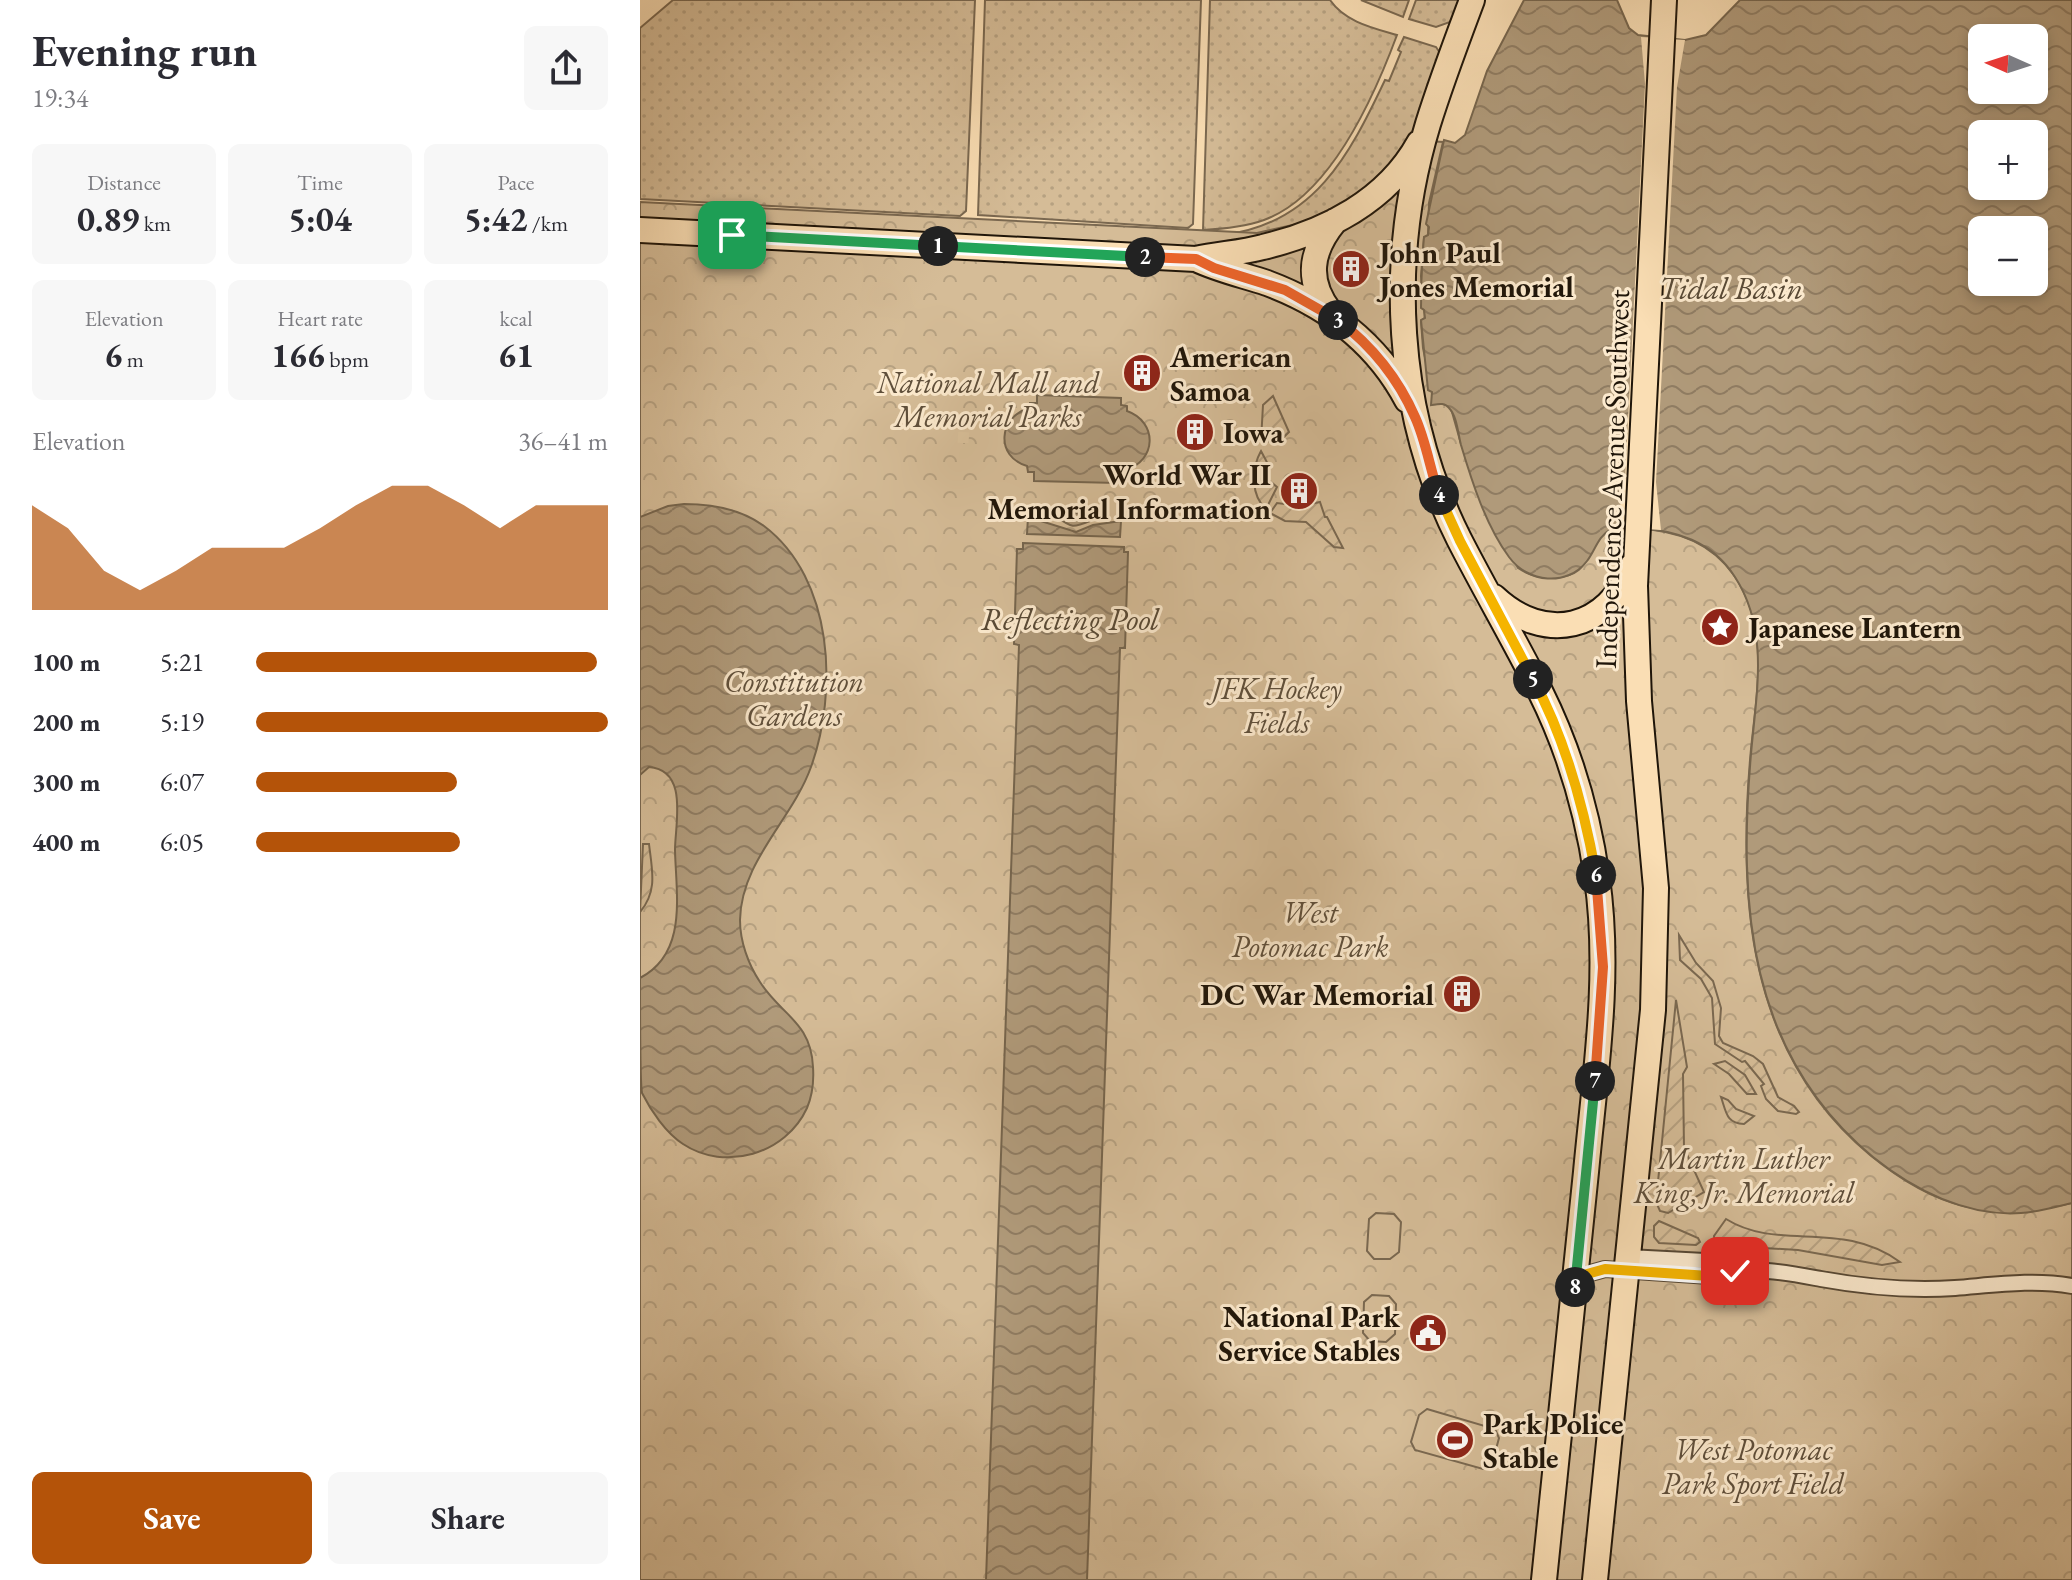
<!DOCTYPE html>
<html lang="en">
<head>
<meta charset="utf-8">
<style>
	:root { --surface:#fff; --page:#f7f7f7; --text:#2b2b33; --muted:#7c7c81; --accent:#b45309 }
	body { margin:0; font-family:"EB Garamond",serif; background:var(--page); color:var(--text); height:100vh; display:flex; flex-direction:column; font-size:30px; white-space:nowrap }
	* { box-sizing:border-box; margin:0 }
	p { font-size:26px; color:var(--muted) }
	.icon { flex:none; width:44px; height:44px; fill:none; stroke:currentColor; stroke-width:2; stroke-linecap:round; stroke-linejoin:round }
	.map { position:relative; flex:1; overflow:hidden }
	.sheet { display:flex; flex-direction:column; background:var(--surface); width:640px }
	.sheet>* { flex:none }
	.needle { width:52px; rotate:273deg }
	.controls { position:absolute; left:1328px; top:24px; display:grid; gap:16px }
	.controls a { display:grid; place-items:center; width:80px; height:80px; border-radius:12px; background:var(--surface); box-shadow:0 4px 12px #0003; font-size:40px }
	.pin { position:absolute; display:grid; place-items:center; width:68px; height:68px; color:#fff; margin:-34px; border-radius:16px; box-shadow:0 4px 12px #0006 }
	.km { position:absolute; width:40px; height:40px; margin:-20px; border-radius:50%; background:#222; color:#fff; font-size:22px; line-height:40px; text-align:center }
	.round { display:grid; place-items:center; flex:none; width:84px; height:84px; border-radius:12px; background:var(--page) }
	.summary { display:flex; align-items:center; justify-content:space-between; height:136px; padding:0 32px }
	h1 { font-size:44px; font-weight:700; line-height:60px }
	.figures { display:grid; grid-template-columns:repeat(3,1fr); gap:12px; height:136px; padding:8px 32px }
	.figures div { display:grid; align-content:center; border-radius:12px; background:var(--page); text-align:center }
	.figures b { font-size:34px; font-weight:700 }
	.figures small { font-size:22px; font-weight:400 }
	.figures p { font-size:22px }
	.chart { height:224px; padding:16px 32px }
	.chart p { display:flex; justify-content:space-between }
	.chart svg { width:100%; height:144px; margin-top:8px; fill:var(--accent); opacity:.7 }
	.cta { display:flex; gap:16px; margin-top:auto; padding:16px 32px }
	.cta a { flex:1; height:92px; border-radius:12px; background:var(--accent); color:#fff; font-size:32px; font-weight:700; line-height:92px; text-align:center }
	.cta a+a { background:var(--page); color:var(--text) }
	ul { padding:0 32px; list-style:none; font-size:26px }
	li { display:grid; grid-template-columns:128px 96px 1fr; align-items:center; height:60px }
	li i { height:20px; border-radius:10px; background:var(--accent) }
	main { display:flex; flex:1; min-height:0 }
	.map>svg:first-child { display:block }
</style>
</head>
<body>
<main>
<section class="sheet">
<div class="summary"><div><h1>Evening run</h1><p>19:34</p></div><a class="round"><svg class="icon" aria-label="share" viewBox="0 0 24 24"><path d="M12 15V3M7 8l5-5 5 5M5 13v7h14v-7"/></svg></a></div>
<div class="figures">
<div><p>Distance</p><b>0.89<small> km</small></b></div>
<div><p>Time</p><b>5:04</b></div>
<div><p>Pace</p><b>5:42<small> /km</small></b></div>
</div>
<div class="figures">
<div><p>Elevation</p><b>6<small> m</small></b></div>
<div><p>Heart rate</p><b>166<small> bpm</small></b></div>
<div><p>kcal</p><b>61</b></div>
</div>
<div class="chart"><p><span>Elevation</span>36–41 m</p>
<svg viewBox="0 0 160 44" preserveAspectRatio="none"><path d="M0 44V12L10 19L20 32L30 38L40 32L50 25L60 25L70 25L80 19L90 12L100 6L110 6L120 12L130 19L140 12L150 12L160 12V44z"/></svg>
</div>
<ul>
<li><b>100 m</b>5:21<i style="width:97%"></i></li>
<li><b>200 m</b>5:19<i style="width:100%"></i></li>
<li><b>300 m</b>6:07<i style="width:57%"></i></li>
<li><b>400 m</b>6:05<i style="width:58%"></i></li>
</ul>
<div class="cta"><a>Save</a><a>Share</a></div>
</section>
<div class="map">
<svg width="1432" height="1580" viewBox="0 0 1432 1580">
	<defs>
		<pattern id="grass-dots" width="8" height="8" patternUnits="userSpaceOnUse" patternTransform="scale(2)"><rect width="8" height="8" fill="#d5bc97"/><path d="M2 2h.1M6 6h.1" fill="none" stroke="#b6a181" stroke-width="1.8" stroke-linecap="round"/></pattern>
		<pattern id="park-crowns" width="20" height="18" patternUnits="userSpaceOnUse" patternTransform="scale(2)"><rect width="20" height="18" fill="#d5bc97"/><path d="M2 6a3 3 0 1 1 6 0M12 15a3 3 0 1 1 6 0" fill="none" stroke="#b6a181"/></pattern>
		<pattern id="garden-furrows" width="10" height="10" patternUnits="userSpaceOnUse" patternTransform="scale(2)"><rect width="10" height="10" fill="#d5bc97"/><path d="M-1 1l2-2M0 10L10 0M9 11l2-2" fill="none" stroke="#b6a181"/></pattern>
		<pattern id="water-waves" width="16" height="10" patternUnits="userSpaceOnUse" patternTransform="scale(2)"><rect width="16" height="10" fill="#b09a7a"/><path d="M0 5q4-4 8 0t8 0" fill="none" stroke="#8f7c62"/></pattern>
	</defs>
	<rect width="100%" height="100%" fill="#fadeb4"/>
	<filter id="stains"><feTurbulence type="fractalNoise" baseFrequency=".0025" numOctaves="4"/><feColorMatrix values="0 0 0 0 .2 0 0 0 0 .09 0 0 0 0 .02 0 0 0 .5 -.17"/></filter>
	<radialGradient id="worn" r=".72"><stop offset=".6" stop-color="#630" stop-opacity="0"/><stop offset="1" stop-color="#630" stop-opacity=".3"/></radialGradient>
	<!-- grass -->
	<path fill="url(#grass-dots)" stroke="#7a6850" stroke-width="2" d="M 33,0 L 335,0 L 326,211 L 320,216 L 0,199 L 0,28 Z
		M 345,0 L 561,0 L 553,224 L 548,228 L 338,215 Z
		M 570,0 L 690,0 C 705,22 733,28 757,35 C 734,97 690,196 624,220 C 604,227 583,229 563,230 Z
		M 721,0 L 769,0 L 763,17 Z
		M 776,0 L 821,0 L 810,22 L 796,27 L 769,19 Z
		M 764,37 L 796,47 L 800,53 L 771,140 L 742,178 L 696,209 L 642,232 L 583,235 C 674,224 709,156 745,80 L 749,81 L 761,52 L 758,50 Z"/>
	<!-- park -->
	<path fill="url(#park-crowns)" stroke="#7a6850" stroke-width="2" d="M 772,140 L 803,142 L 789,203 L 788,236 L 784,238 L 781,276 L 785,318 L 781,321 L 783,348 L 794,400 L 792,405 L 802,403 L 809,406 L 812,412 L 821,444 L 878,568 C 890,576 898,577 912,577 C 953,579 946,544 969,530 C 977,525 989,528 998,529 C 1035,530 1070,542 1093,574 C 1130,625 1117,690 1111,749 C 1097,898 1107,1053 1230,1155 C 1296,1209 1349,1222 1432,1203 L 1432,1580 L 0,1580 L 0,202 L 617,233 L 675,220 L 727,191 Z"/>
	<!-- garden -->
	<path fill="url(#garden-furrows)" stroke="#7a6850" stroke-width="2" d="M 633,396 L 649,432 L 639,442 L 621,441 L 623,405 Z
		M 621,451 L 630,468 L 623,475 L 637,487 L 626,509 C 611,496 611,469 621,451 Z
		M 680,502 L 685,517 L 687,517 L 703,548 L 694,547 L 666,522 L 645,521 L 630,513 L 637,503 L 661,506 Z
		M 3,844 L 9,844 C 12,870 18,891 0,912 Z
		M 1039,935 L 1056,963 L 1073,981 L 1081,1008 L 1079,1036 L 1083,1043 L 1113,1056 L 1123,1064 L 1138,1097 L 1154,1106 L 1159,1112 L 1156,1114 L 1138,1111 L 1126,1099 L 1121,1086 L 1124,1084 L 1105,1061 L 1102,1062 L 1075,1044 L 1072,998 L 1061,979 L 1040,960 Z
		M 1036,1000 L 1047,1067 L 1043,1074 L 1044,1148 L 1064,1192 L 1028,1213 L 1020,1211 L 1016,1202 Z
		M 1085,1061 L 1105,1075 L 1116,1094 L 1107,1094 L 1089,1074 L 1074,1064 Z
		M 1081,1097 L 1088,1100 L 1096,1109 L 1114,1116 L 1104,1124 C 1086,1124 1086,1111 1081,1097 Z
		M 1086,1219 C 1139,1252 1201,1219 1260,1262 L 1242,1265 L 1158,1250 L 1075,1245 L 1074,1236 Z
		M 1019,1221 L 1058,1238 L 1060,1242 L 1056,1245 L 1019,1243 L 1014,1237 L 1014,1226 Z"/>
	<!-- pitch -->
	<path fill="#d5bc97" stroke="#7a6850" stroke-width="2" d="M 736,1213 L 754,1214 L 761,1222 L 759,1252 L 750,1259 L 734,1259 L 727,1251 L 729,1219 Z
		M 732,1295 L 749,1296 L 756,1304 L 755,1334 L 746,1342 L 730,1341 L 723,1333 L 724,1302 Z
		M 787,1409 L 855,1429 L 859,1438 L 852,1464 L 843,1469 L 775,1450 L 771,1442 L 779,1415 Z"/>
	<!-- water -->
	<path fill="url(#water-waves)" stroke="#76654d" stroke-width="2" fill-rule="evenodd" d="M 884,0 L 977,0 L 989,28 L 998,35 L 1045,40 L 1066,35 L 1100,0 L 1432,0 L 1432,1203 C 1415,1207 1398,1212 1381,1213 C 1327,1217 1274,1190 1233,1157 C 1108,1054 1098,905 1111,754 C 1116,694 1130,631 1095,577 C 1072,541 1036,530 995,528 C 987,528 977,526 970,530 C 958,536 955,551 947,561 C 927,587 888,583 869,557 C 846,526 832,482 821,445 C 818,434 817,416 809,408 C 805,402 798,404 791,405 L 792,392 L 788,390 L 781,320 L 785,318 L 784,310 L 781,308 C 781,284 782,260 784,237 L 788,235 L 789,227 L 786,224 L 804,140 L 815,143 L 825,135 L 847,71 ZM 1342,38 L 1394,38 L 1394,90 L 1342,90 ZM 1342,134 L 1394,134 L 1394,186 L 1342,186 ZM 1342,230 L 1394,230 L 1394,282 L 1342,282 Z
		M 397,395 L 481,398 L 481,405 L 487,406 L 487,411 C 518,422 517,461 485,470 L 484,475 L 478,475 L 477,483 L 394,481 L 394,472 L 388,472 L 387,466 C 355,457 358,416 390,408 L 390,403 L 397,403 Z
		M 44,504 C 72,504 101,509 124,526 C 194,579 198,692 171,767 C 152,820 101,861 100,920 C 100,941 108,964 120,982 C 141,1015 171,1022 173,1067 C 174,1082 173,1094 167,1108 C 146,1154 85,1172 43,1144 C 26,1133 11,1111 2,1093 C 0,1084 0,996 0,978 C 48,953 36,895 35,850 C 35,824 49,770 9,767 L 0,775 L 0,517 L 28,506 Z
		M 409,512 L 460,514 L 460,517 C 429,529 436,530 409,512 Z
		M 388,517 L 436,532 L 453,525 L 481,521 L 480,537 L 387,534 Z
		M 383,543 L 484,547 L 484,552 L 488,552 L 485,648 L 480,648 L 447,1580 L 346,1580 L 379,645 L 374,644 L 377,549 L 383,549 Z"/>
	<!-- pier -->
	<path fill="#fadeb4" d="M 1001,37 L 1045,40 L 1037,87 L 1016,482 L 1021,530 L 976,527 L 985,480 L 1005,84 Z"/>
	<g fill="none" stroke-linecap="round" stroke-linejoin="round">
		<!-- pedestrian-tunnel -->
		<path stroke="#d9c09a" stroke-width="11" stroke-dasharray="11 5.5" stroke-linecap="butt" d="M 323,443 L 324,428
			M 551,450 L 552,436"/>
		<defs>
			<path id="minor" d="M 988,1257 L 1084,1262 L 1095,1271
				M 936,1288 L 947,1274 L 965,1269 L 1084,1277 C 1107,1264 1154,1274 1181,1279 C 1225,1287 1270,1291 1315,1288 C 1354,1285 1393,1279 1432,1286"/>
			<path id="primary" d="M 832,0 C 817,40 801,82 788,124 C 747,259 755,412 819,539 C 845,590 874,639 900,691 C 929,749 948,814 957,878 C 971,976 955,1075 946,1172 C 932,1308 918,1444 904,1580
				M 0,230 L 556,259 C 578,254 601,253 623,247 C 686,232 747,201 779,143
				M 556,259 C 579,270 603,275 627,283 C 686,305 737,343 767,400
				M 690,312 C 666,281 670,251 695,221
				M 854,597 C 905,645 968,630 993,565
				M 955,1580 L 1013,1010 L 1016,888 L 999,701 L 995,586 L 1024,0"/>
		</defs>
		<!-- minor casing -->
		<use href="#minor" stroke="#564734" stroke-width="18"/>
		<!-- primary casing -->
		<use href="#primary" stroke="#1f1509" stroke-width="28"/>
		<!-- minor -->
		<use href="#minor" stroke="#fceace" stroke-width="14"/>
		<!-- primary -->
		<use href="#primary" stroke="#fadeb4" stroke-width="24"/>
	</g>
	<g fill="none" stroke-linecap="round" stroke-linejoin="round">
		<defs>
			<path id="split-1" d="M 92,235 L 298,246"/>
			<path id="split-2" d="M 298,246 L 505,257"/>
			<path id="split-3" d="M 505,257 L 556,259 L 574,268 L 645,290 L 698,320"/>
			<path id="split-4" d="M 698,320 C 732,346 758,378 775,417 C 786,441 790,469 799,495"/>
			<path id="split-5" d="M 799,495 L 820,541 L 893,679"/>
			<path id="split-6" d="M 893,679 C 926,740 944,807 956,875"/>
			<path id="split-7" d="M 955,1081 L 963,967 L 956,875"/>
			<path id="split-8" d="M 935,1287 L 955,1081"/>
			<path id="split-9" d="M 935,1287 L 934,1292 L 947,1274 L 965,1269 L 1084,1277 L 1095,1271"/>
		</defs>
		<!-- split-1 casing -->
		<use href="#split-1" stroke="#fff" stroke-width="16"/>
		<!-- split-2 casing -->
		<use href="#split-2" stroke="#fff" stroke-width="16"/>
		<!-- split-3 casing -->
		<use href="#split-3" stroke="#fff" stroke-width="16"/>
		<!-- split-4 casing -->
		<use href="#split-4" stroke="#fff" stroke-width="16"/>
		<!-- split-5 casing -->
		<use href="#split-5" stroke="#fff" stroke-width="16"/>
		<!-- split-6 casing -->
		<use href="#split-6" stroke="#fff" stroke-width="16"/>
		<!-- split-7 casing -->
		<use href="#split-7" stroke="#fff" stroke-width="16"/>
		<!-- split-8 casing -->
		<use href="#split-8" stroke="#fff" stroke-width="16"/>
		<!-- split-9 casing -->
		<use href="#split-9" stroke="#fff" stroke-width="16"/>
		<!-- split-1 -->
		<use href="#split-1" stroke="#22a559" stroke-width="10"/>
		<!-- split-2 -->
		<use href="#split-2" stroke="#22a559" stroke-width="10"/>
		<!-- split-3 -->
		<use href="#split-3" stroke="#f0652b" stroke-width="10"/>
		<!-- split-4 -->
		<use href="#split-4" stroke="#f0652b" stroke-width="10"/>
		<!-- split-5 -->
		<use href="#split-5" stroke="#f5b400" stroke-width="10"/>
		<!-- split-6 -->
		<use href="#split-6" stroke="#f5b400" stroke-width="10"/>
		<!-- split-7 -->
		<use href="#split-7" stroke="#f0652b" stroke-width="10"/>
		<!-- split-8 -->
		<use href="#split-8" stroke="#22a559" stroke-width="10"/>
		<!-- split-9 -->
		<use href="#split-9" stroke="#f5b400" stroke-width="10"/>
	</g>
	<!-- icons -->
	<defs>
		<symbol id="building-disc" viewBox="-11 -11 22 22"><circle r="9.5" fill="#8f2418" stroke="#fceace"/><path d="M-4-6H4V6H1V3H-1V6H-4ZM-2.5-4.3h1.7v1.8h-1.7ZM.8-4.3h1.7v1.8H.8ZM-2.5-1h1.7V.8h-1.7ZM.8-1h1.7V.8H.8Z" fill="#fff"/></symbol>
		<symbol id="sight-disc" viewBox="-11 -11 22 22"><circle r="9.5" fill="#8f2418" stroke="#fceace"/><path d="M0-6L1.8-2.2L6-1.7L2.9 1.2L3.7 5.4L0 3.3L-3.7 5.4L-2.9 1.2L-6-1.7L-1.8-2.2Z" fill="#fff"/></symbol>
		<symbol id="civic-disc" viewBox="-11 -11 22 22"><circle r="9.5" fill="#8f2418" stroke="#fceace"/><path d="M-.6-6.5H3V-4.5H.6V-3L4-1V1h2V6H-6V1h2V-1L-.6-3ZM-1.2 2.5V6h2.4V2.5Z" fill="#fff"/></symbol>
		<symbol id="stadium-disc" viewBox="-11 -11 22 22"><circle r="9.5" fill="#8f2418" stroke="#fceace"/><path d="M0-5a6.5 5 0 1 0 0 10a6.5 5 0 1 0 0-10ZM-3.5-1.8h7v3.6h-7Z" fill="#fff"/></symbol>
	</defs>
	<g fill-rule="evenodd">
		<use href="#building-disc" x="689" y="247" width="44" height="44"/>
		<use href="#building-disc" x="480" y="351" width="44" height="44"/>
		<use href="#building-disc" x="533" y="410" width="44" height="44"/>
		<use href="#building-disc" x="637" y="469" width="44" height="44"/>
		<use href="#sight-disc" x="1058" y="605" width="44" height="44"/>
		<use href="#building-disc" x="800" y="972" width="44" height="44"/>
		<use href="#civic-disc" x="766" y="1311" width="44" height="44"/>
		<use href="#stadium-disc" x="793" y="1418" width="44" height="44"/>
	</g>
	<g text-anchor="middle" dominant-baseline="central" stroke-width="6" stroke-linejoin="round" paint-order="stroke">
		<!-- poi labels -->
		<g font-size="30" font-weight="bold" fill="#1f1509" stroke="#fceace" text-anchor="start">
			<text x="739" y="252">John Paul<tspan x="739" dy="34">Jones Memorial</tspan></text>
			<text x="530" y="356">American<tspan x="530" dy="34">Samoa</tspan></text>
			<text x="583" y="432">Iowa</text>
			<text x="631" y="474" text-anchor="end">World War II<tspan x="631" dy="34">Memorial Information</tspan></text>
			<text x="1108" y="627">Japanese Lantern</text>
			<text x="794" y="994" text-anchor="end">DC War Memorial</text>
			<text x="760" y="1316" text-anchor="end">National Park<tspan x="760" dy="34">Service Stables</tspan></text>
			<text x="843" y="1423">Park Police<tspan x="843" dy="34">Stable</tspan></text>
		</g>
		<!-- park labels -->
		<g font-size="30" font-style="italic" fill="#5f4f3b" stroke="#fceace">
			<text x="348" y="382">National Mall and<tspan x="348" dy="34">Memorial Parks</tspan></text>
			<text x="154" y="681">Constitution<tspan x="154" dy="34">Gardens</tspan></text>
			<text x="637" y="688">JFK Hockey<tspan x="637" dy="34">Fields</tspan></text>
			<text x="670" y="912">West<tspan x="670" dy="34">Potomac Park</tspan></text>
			<text x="1104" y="1158">Martin Luther<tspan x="1104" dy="34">King, Jr. Memorial</tspan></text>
			<text x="1113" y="1449">West Potomac<tspan x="1113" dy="34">Park Sport Field</tspan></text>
		</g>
		<!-- street labels -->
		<g font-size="30" fill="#1f1509" stroke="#fceace">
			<text transform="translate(972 479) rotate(-88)">Independence Avenue Southwest</text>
		</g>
		<!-- water labels -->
		<g font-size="32" font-style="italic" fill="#594a36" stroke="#fceace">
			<text x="1091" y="288">Tidal Basin</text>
			<text x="430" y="619">Reflecting Pool</text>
		</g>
	</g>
	<rect width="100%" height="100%" filter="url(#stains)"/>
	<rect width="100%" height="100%" fill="url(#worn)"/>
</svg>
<div class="controls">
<a><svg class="needle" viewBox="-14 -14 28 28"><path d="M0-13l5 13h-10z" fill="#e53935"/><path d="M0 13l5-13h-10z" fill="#7c7c81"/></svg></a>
<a>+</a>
<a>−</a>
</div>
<div class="pin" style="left:92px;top:235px;background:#1e9e55"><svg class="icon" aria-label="arrive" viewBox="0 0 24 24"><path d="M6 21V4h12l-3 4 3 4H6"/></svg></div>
<div class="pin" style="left:1095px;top:1271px;background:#d93025"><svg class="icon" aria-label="check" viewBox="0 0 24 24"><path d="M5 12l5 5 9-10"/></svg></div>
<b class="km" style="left:298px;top:246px">1</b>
<b class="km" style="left:505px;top:257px">2</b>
<b class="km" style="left:698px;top:320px">3</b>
<b class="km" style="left:799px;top:495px">4</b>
<b class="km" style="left:893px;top:679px">5</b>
<b class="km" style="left:956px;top:875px">6</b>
<b class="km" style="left:955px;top:1081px">7</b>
<b class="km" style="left:935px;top:1287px">8</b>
</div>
</main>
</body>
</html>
